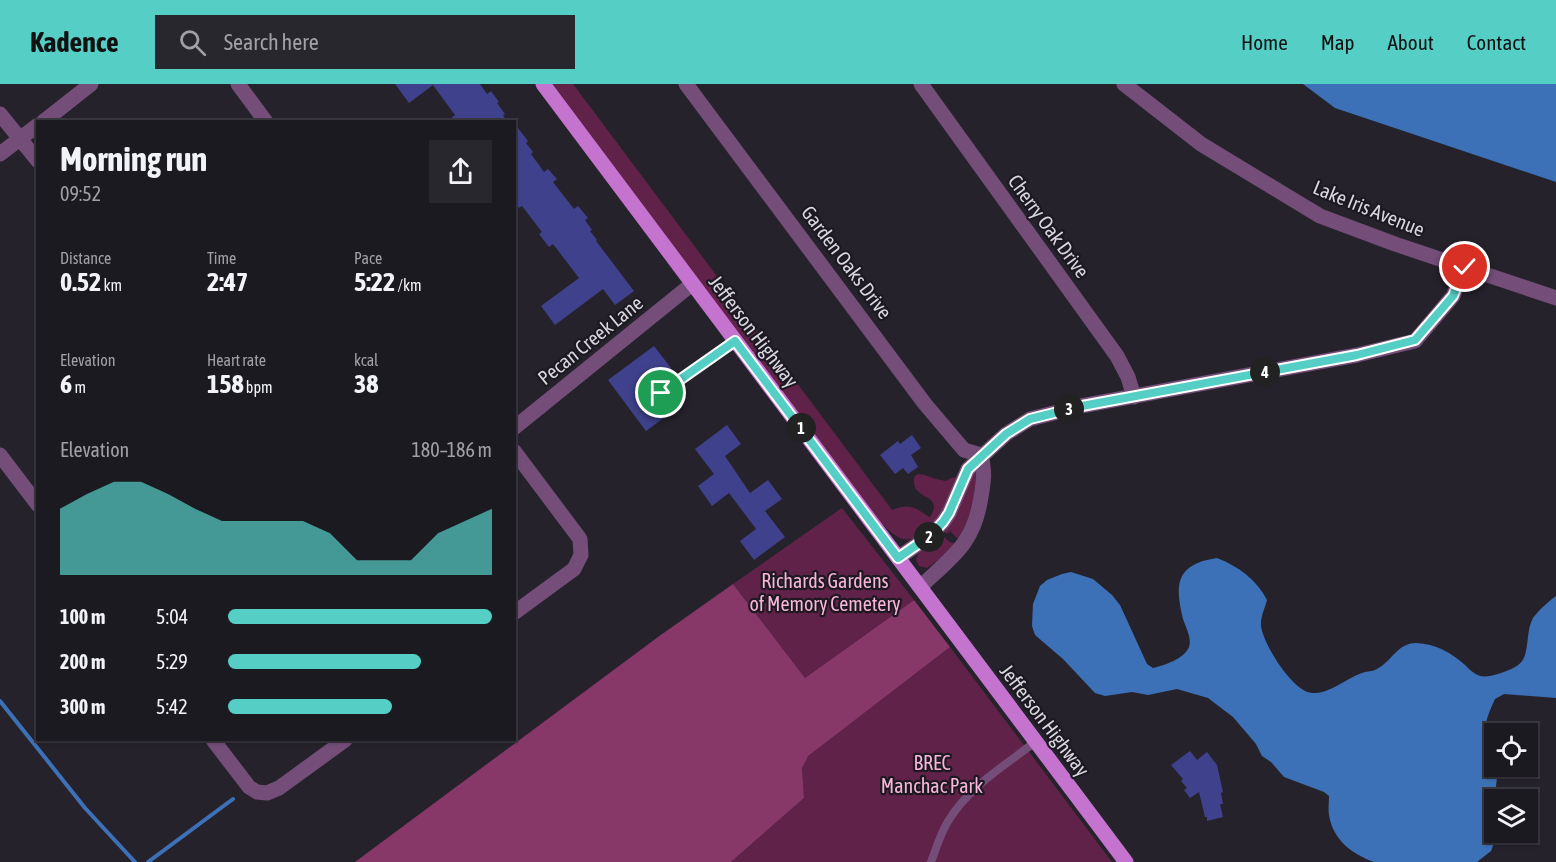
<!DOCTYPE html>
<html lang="en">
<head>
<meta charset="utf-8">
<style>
	:root { --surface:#1c1a21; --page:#29272e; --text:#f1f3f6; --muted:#a0a1a5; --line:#3a383f; --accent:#55cec6 }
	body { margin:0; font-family:"Asap Condensed",sans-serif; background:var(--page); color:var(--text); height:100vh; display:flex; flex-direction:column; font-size:22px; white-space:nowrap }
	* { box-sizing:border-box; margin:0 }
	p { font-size:20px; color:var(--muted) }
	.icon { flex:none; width:33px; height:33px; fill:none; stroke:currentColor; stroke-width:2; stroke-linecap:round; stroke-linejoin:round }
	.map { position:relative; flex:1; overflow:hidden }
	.sheet { position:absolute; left:36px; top:36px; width:480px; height:621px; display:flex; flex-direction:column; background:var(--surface); border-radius:0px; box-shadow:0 2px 4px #0004,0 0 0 2px var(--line) }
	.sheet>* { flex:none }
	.tools { position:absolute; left:1484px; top:639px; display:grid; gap:12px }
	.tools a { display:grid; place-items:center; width:54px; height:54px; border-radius:0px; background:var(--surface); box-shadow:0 2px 4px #0004,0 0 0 2px var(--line); font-size:30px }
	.pin { position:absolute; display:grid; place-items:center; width:51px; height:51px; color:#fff; margin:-26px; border:3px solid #fff; border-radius:50%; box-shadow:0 2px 6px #0007 }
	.km { position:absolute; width:30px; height:30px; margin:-15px; border-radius:50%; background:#222; color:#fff; font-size:16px; line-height:30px; text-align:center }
	.round { display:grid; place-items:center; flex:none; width:63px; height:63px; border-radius:0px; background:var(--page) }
	.headline { display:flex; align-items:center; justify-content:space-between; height:102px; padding:0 24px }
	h1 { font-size:33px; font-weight:700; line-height:45px }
	.stats { display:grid; grid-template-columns:repeat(3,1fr); gap:9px; height:102px; padding:6px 24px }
	.stats div { display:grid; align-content:center }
	.stats b { font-size:26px; font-weight:700 }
	.stats small { font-size:16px; font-weight:400 }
	.stats p { font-size:16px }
	.chart { height:168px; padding:12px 24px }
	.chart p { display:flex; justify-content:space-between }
	.chart svg { width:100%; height:108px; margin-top:6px; fill:var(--accent); opacity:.7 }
	ul { padding:0 24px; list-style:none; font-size:20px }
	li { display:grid; grid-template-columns:96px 72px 1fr; align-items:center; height:45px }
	li i { height:15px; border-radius:8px; background:var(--accent) }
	header { display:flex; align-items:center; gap:36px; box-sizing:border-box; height:84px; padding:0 30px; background:var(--accent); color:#111 }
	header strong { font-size:28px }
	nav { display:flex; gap:33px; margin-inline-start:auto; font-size:21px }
	.search { width:420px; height:54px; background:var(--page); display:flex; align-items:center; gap:15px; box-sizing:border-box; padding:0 21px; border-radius:0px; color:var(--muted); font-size:22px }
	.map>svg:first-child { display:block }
</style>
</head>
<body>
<header>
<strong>Kadence</strong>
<div class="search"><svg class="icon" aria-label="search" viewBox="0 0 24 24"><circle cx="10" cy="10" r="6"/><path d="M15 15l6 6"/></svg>Search here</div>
<nav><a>Home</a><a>Map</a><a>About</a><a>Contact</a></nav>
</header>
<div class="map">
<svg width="1556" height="778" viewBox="0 0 1556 778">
	<rect width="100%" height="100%" fill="#26222c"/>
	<!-- green -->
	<path fill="#612249" d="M 551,0 L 573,0 L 892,426 C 910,419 914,423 929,433 L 930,433 C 933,428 935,424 933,419 C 930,413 922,412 918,407 C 915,405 914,401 914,398 C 913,384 929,393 936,395 C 939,396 943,396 946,397 L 951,394 L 956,393 C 952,402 950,412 946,421 C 940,434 920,459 903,455 C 894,452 886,444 880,438 Z
		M 973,385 L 979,387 L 975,402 L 972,427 L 959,456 L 950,447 L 947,450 L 944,447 Z
		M 842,424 L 914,516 L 805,594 L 733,500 Z
		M 939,453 L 942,455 L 944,453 L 951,459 L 952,458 L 955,460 L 944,472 L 927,484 L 919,482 L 916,476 C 918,465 930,459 939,453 Z
		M 950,563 L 1112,778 L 731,778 L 804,714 L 802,684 L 807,672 Z"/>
	<!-- forest -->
	<path fill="#873868" d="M 733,500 L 805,594 L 914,516 L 950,563 L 808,672 L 802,684 L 804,714 L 731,778 L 355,778 L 658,553 Z"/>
	<!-- water -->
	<path fill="#3d71b7" d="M 1303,0 L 1556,0 L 1556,98 L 1335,24 Z
		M 1217,474 C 1238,482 1257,496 1267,516 C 1265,524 1260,534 1261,542 C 1263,560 1293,608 1312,609 C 1330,610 1345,595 1362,589 C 1366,587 1371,588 1375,586 C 1391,579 1397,559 1416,559 C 1436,560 1450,568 1465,581 C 1469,585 1474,590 1480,592 C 1490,594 1506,588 1515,583 C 1532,575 1524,550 1533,534 C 1539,526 1548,518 1556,512 L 1556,614 L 1504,610 L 1495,615 C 1486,634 1478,655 1494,672 L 1494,682 L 1498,683 L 1495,712 L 1486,726 L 1485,732 L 1492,741 L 1496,754 L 1491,767 L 1477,778 L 1374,778 C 1352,770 1333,756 1329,731 C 1328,725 1329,718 1329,712 L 1324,708 L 1284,693 L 1271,678 L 1262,672 L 1256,660 L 1233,633 L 1208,614 L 1177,605 L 1148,611 L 1132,608 L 1105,612 L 1095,609 L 1063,575 L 1035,551 L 1032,542 L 1033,520 L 1040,502 L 1047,496 L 1062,490 L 1071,488 L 1093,495 L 1112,511 L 1120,521 L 1147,580 L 1153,584 C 1165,581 1184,575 1189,563 C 1192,554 1186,544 1183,535 C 1174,499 1177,480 1217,474 Z"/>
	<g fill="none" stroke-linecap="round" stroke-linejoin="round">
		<!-- stream -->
		<path stroke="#3d71b7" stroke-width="4" d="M 0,617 L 85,724 L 135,778
			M 148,778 L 233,715"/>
	</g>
	<!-- building -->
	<path fill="#3f418c" d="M 395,0 L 480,0 L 487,10 L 491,7 L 499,18 L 497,19 L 505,30 L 503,31 L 507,38 L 446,38 L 455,31 L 433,1 L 409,19 Z
		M 514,39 L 528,57 L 526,59 L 533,68 L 531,70 L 544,88 L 548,85 L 557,95 L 553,98 L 574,125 L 578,122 L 588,134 L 585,136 L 592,146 L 590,147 L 597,156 L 596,157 L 634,207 L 615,221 L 603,205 L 555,241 L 541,222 L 579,194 L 553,160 L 549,163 L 539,150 L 542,148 L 522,122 L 519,124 L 514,117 Z
		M 654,262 L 671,284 L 648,301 L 669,330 L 646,347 L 608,296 Z
		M 727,341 L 741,360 L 725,372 L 750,409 L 768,396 L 782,415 L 765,427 L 785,453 L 754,476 L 740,457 L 756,445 L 729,409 L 712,422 L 698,402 L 714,390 L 695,365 Z
		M 912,351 L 921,364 L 911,371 L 918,383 L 908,390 L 903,384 L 895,390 L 880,371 L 898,357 L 900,360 Z
		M 1190,667 L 1197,676 L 1207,668 L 1217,681 L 1223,708 L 1221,709 L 1223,720 L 1220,720 L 1223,733 L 1207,737 L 1207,733 L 1205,733 L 1199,708 L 1190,714 L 1184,706 L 1187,704 L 1181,697 L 1183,695 L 1171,681 Z"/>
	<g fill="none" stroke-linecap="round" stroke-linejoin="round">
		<!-- service -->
		<path stroke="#744e79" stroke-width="8" d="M 661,309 L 735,257
			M 931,778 C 936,765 940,751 947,739 C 968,703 1003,683 1035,658"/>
		<!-- minor -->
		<path stroke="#744e79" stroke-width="15" d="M 238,0 L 266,38
			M 686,0 L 925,320 L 964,366 L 981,371
			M 921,0 L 1117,272 L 1128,293 L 1134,313
			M 1124,0 L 1201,60 L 1320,132 L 1395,160 L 1556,214
			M 0,30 L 38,77
			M 43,38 L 91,0
			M 0,70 L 38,41
			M 514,344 L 692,200
			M 514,367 L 580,455 L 581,471 L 574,485 L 514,529
			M 0,371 L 38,421
			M 898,474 L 931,451 L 943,438 L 949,429 L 968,385 L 1006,350 L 1030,335 L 1081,322 L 1357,271 L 1415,257 L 1453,212 L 1465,183
			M 920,503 C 953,472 974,460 981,413 C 984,395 985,389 981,371
			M 213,656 L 249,703 L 257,708 L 267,709 L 279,704 L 345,656"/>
		<!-- primary -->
		<path stroke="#c473ce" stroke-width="15" d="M 543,0 L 1126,778"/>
	</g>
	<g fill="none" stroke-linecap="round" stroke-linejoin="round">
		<defs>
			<path id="route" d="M 661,309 L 735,257 L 898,474 L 931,451 L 943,438 L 949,429 L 968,385 L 1006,350 L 1030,335 L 1082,322 L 1357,271 L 1415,256 L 1453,212 L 1465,183"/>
		</defs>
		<!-- route casing -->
		<use href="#route" stroke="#fff" stroke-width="12"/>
		<!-- route -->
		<use href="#route" stroke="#55cec6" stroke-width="8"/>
	</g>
	<g text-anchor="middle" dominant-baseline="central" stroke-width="4.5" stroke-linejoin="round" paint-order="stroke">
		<!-- street labels -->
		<g font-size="20" fill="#d9d7de" stroke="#1c1922">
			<text transform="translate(1369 124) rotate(22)">Lake Iris Avenue</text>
			<text transform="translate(1049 142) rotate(54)">Cherry Oak Drive</text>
			<text transform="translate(847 178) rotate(53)">Garden Oaks Drive</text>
			<text transform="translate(754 247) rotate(53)">Jefferson Highway</text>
			<text transform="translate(590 256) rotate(-39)">Pecan Creek Lane</text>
			<text transform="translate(1045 636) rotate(53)">Jefferson Highway</text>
		</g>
		<!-- park labels -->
		<g font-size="20" fill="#f8b4d9" stroke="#1c1922">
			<text x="825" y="496">Richards Gardens<tspan x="825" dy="23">of Memory Cemetery</tspan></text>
			<text x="932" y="678">BREC<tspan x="932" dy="23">Manchac Park</tspan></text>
		</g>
	</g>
</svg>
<div class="tools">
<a><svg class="icon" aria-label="locate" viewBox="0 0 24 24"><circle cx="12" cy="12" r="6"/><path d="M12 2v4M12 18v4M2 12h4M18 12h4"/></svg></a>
<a><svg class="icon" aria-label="layers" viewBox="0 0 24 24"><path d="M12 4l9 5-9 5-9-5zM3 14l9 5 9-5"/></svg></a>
</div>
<div class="pin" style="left:661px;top:309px;background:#1e9e55"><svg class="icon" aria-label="arrive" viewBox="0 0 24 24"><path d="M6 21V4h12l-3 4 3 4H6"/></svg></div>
<div class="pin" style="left:1465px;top:183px;background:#d93025"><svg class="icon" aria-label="check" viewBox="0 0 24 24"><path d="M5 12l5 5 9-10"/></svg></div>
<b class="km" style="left:801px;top:344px">1</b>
<b class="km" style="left:929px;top:453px">2</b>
<b class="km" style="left:1069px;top:325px">3</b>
<b class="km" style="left:1265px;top:288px">4</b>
<section class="sheet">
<div class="headline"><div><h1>Morning run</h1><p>09:52</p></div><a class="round"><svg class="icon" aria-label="share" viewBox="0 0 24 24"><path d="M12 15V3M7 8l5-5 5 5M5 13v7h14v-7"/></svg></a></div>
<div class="stats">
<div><p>Distance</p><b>0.52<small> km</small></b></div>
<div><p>Time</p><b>2:47</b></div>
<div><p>Pace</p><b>5:22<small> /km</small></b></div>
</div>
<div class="stats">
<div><p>Elevation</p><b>6<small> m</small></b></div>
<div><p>Heart rate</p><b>158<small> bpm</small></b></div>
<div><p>kcal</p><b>38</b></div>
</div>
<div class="chart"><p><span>Elevation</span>180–186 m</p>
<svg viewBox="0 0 160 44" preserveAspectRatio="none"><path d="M0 44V17L10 11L20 6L30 6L40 11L50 17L60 22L70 22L80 22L90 22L100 27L110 38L120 38L130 38L140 27L150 22L160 17V44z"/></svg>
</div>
<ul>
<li><b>100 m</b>5:04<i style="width:100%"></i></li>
<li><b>200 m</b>5:29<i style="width:73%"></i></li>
<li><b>300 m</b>5:42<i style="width:62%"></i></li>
</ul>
</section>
</div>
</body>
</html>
